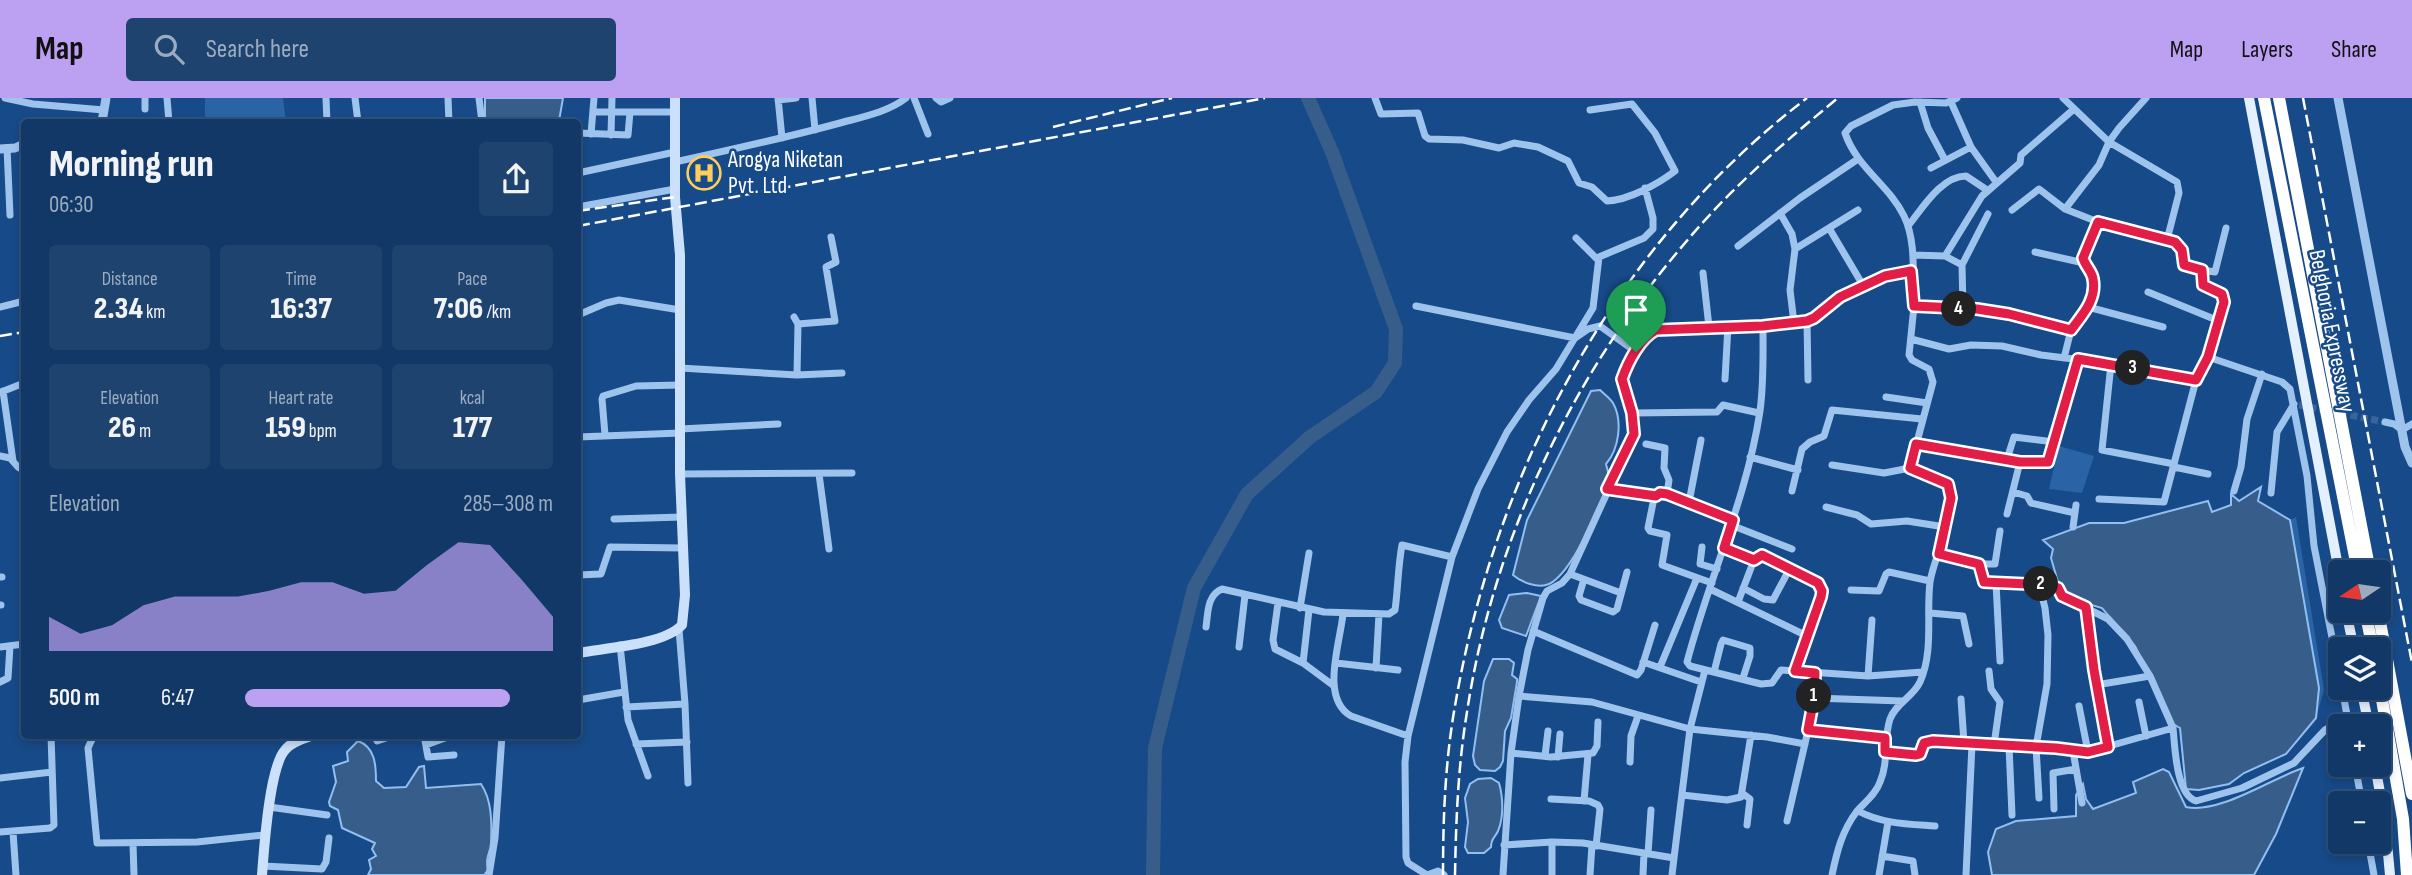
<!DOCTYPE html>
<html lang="en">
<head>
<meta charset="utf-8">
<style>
	:root { --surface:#113866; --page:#1e436f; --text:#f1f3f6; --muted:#9cacbf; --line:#30527a; --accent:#bca0f2 }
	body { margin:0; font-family:"Sofia Sans Condensed",sans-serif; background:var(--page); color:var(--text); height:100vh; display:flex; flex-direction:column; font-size:26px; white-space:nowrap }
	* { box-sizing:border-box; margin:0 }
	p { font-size:23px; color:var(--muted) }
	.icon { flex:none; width:38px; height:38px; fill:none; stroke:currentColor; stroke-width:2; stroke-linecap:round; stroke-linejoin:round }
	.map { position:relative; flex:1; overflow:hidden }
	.drawer { position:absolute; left:21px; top:21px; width:560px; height:620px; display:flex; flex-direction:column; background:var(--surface); border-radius:7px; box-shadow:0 4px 10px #0003,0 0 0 2px var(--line) }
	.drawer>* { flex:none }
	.needle { width:46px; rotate:257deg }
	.fabs { position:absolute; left:2328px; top:462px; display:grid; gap:14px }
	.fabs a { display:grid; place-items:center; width:63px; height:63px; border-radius:7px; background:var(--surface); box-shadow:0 4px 10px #0003,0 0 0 2px var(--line); font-size:35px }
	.pin { position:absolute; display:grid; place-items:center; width:60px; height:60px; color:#fff; margin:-72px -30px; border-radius:50% 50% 50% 0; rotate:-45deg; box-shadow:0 0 7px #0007 }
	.pin .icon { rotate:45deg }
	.km { position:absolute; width:35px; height:35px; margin:-18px; border-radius:50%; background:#222; color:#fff; font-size:19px; line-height:35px; text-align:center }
	.round { display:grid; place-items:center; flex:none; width:74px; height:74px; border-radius:7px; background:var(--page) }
	.summary { display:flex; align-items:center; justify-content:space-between; height:119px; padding:0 28px }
	h1 { font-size:38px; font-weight:800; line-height:52px }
	.stats { display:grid; grid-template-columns:repeat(3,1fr); gap:10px; height:119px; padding:7px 28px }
	.stats div { display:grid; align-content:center; border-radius:7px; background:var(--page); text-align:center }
	.stats b { font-size:30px; font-weight:800 }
	.stats small { font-size:19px; font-weight:400 }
	.stats p { font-size:19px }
	.chart { height:196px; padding:14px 28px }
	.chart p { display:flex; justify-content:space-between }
	.chart svg { width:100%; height:126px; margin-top:7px; fill:var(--accent); opacity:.7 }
	ul { padding:0 28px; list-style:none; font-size:23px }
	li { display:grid; grid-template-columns:112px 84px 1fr; align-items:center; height:52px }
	li i { height:18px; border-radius:9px; background:var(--accent) }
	header { display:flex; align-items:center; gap:42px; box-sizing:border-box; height:98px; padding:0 35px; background:var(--accent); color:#111 }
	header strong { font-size:33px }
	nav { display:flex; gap:38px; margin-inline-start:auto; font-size:24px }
	.search { width:490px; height:63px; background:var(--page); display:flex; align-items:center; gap:18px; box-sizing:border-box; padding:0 24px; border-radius:7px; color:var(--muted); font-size:26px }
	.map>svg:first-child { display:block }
</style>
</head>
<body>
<header>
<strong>Map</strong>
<div class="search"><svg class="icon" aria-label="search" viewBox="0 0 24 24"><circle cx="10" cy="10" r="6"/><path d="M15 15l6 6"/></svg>Search here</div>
<nav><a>Map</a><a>Layers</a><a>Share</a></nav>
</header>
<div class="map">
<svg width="2412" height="777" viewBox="0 0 2412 777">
	<rect width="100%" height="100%" fill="#174a88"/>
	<!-- green -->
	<path fill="#2a64a6" d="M 205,0 L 283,0 L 286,24 L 205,24 Z
		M 2059,348 L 2094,358 L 2082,395 L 2049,391 Z
		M 2296,419 L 2324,592 L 2316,620 L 2319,590 L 2290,422 Z"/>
	<!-- water -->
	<path fill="#375d8a" stroke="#91bff0" stroke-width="2" d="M 485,0 L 563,0 L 559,23 L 485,24 Z
		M 1600,292 C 1604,296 1610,300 1613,305 C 1623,323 1619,351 1606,366 C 1607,371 1610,377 1608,382 C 1603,406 1571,476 1549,486 C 1538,491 1521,484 1513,477 L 1527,422 L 1591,293 Z
		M 2261,389 L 2258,403 L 2290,422 L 2319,590 L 2316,620 L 2286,656 L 2244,675 L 2229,686 L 2199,692 L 2186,691 L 2180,630 L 2173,626 L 2135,548 L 2102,510 L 2062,498 L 2051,460 L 2053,451 L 2043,442 L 2089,425 L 2124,425 L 2208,403 L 2212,414 L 2231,407 L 2231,396 L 2239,403 Z
		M 1527,495 L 1541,498 L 1526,538 L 1502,530 L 1499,522 L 1509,497 Z
		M 1493,561 L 1509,561 L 1514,565 L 1512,577 L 1517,581 L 1517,584 L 1511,620 L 1505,633 L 1503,663 L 1500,669 L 1495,673 L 1480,672 L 1475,667 L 1473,658 L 1484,583 Z
		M 358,643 C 375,649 376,667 376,683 L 384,690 L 406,689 L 419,669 L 424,668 L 426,690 L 481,686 C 492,702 492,725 491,745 C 490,757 485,758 488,772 L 484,777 L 368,777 L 371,771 L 369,762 L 376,758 L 372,751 L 375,745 L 342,730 L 338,712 L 330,708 L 329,704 L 336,684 L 333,668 L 348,663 L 347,654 Z
		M 2303,670 L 2276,736 L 2254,777 L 1992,777 L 1988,754 L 1996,731 L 2016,723 L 2076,718 L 2076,697 L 2083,686 L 2086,701 L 2093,711 L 2136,695 L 2133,684 L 2163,671 L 2169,674 L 2186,709 C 2220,716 2270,681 2303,670 Z
		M 1491,680 L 1499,685 C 1503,699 1504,719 1498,733 C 1495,740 1491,740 1491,749 L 1484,755 L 1468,755 L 1465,749 L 1468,724 L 1465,700 L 1470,686 L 1478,681 Z"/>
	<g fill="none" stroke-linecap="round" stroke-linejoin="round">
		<!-- river -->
		<path stroke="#375d8a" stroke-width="14" d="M 1153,777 L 1155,650 L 1194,490 L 1247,396 L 1310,339 L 1376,294 L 1395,265 L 1396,231 L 1332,54 L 1308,0"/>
		<!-- minor-tunnel -->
		<path stroke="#3a659a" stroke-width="7" stroke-dasharray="7 3.5" stroke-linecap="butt" d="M 2299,307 L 2385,324"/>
		<!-- minor -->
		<path stroke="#9ec4ee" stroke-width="7" d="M 5,0 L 33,6 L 104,12
			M 167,0 L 169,24
			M 326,0 L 327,24
			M 355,0 L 358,24
			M 448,0 L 449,24
			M 479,0 L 482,24
			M 778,0 L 782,40
			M 812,0 L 815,32
			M 914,0 L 928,36
			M 936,0 L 941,4 L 950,0
			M 1375,0 L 1381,16 L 1418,15 L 1425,38 L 1429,41 L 1463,42 L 1499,50 L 1514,45 L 1538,49 L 1568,63 L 1579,85 L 1592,89 L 1607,103 C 1629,102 1658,86 1675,73 L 1655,35 L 1632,6 L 1590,12
			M 1957,0 L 1946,5 L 1915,4 L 1893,7 L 1851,28 L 1845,35 C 1857,70 1889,87 1904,118 C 1917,145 1912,179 1914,208 L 1977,211 L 2009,216 L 2071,232
			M 2063,0 L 2109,44 L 2177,84 L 2179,95 L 2167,142
			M 778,2 L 796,0
			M 1920,4 L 1928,30 L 1945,62
			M 1951,4 L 1971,49 L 1996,84
			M 145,11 L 145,0
			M 593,14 L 675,14
			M 578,35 L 628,37 L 630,14
			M 591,36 L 594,0
			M 611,37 L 612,0
			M 7,50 L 10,117
			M 675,64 C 730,52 785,40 840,25 C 862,19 888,14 906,0
			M 1931,70 L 1971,49
			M 578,75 L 675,54
			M 578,109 L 675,91
			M 2012,112 L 2039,91 L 2065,111
			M 1780,115 L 1792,136 L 1795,151 L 1790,192 L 1794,225
			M 1908,128 C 1922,111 1941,78 1966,78 L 1987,92
			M 1829,130 L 1864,189
			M 1576,140 L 1598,162
			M 1738,148 L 1800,100 L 1858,61
			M 1795,151 L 1858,112
			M 2035,154 L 2084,165
			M 1913,157 L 1945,158 L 1962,167 L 1963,211
			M 1945,158 L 1982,98 L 2020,65 L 2021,57 L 2074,11
			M 1962,167 L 1988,116
			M 2202,172 L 2215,174 L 2226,130
			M 1703,175 L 1709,229
			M 2148,194 L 2219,223
			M 1416,208 L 1575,240 L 1588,231 L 1600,228 L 1636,254
			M 0,209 L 24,203
			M 2088,209 L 2163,229
			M 578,217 L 606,205 L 619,202 L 680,212
			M 794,219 L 798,226 L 797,277
			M 1807,223 L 1808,282
			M 798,226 L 835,223 L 826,169 L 836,164 L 831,139
			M 1763,227 C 1763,256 1764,284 1760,313 C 1747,400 1709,480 1687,564 L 1690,568 L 1761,586 L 1772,585 L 1781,572 L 1795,573
			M 1911,241 L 1949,251 L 1971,247 L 2002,248 L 2041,257 L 2098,264 L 2196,282 L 2208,259 L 2224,203 L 2223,196 L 2203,187 L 2202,172 L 2184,167 L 2182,152 L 2175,144 L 2098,124
			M 2208,259 L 2282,284 L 2290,291 L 2307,378 L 2314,448 L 2340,580
			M 2064,260 L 2071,232 L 2088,209 L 2092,199 L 2093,180 L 2083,160 L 2098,124 L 2065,111 L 2099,67 L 2109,44 L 2119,30 L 2146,0
			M 2111,266 L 2102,352 L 2174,366
			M 680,270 L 797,277 L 842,275
			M 1725,281 L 1728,228
			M 3,293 L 13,363
			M 1,294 L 24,285
			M 1886,299 L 1927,305
			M 1632,315 L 1717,314 L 1723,307 L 1759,315
			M 2385,324 L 2394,326 L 2402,332 L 2412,326
			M 680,331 L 778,326
			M 605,337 L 602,301 L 603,298 L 636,288 L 680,287
			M 578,339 L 680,335
			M 1646,346 L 1665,350 L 1664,370 L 1669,382 L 1667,396 L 1733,422
			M 1916,346 L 2020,364 L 2048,364 L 2078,261
			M 0,358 L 10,360 L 18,369 L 24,372
			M 1750,359 L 1798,372
			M 2007,361 L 2014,339 L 2055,344
			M 1832,367 L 1884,375 L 1910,370
			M 2174,369 L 2208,376
			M 680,376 L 852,375
			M 819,376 L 829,451
			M 1607,391 L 1656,398
			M 1792,393 L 1802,351 L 1810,344 L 1824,338 L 1832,312 L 1922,321
			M 2234,393 L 2241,369 L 2247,321 L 2262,276
			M 2013,394 L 2027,398 L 2031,405 L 2075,415
			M 2271,395 L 2277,334 L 2294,306
			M 1667,396 L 1658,396 L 1654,400 L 1648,430 L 1650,433 L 1667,437 L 1662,467 L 1712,485
			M 2099,401 L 2164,404 L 2196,282
			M 1689,404 L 1701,342
			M 1826,409 L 1857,417 L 1871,426 L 1907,423 L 1945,429
			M 2007,416 L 2020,364
			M 614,421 L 682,419
			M 1731,427 L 1792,451
			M 2073,429 L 2076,407
			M 1702,449 L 1700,466 L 1717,471
			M 1724,450 L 1754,462
			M 1939,456 L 1979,466 L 1982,480 L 1986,485 L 2054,488 L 2062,498 L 2108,521 L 2127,541 L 2150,578 L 2173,630
			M 1979,466 L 1995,466 L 2000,433
			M 1570,476 L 1621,495
			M 578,477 L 601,476 L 610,449 L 683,450
			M 0,479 L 2,479
			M 1584,481 L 1579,498 L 1581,502 L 1613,514 L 1617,511 L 1627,474
			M 1996,485 L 2000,563
			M 1743,490 L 1764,501 L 1773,502 L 1790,470
			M 1710,491 L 1807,538
			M 1851,492 L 1879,493 L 1886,476 L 1889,474 L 1930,483
			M 1738,504 L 1754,462 L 1762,457 L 1813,480 L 1821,488 L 1821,499 L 1795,573 L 1868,578 L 1923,574
			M 1278,505 L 1273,542 L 1275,551 L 1303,565 L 1334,588
			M 0,507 L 1,507
			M 2086,509 L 2094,572 L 2108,649
			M 1300,510 L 1309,455
			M 1930,515 L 1963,518 L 1969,546
			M 1343,516 C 1340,546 1320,600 1351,618 L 1408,638
			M 1206,529 C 1208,515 1207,497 1222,491 L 1324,514 L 1389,516 L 1395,512 C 1398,491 1398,468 1402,447 L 1452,459
			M 679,531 L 685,606 L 688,685
			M 1533,533 L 1637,577 L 1641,572 L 1655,527
			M 620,547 L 628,622 L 648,678
			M 0,549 L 24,546
			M 1239,549 L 1245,497
			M 1643,564 L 1701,584
			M 1303,565 L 1309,512
			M 1336,565 L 1398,572
			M 1660,569 L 1697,480
			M 1376,570 L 1379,516
			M 1989,573 L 1991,591 L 2000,604 L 1994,647
			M 1714,574 L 1721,546 L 1723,542 L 1750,550 L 1750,558 L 1743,580
			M 1868,578 L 1872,522
			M 0,584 L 8,580 L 10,548
			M 2096,587 L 2150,578
			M 2342,590 L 2349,628
			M 1519,598 L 1592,604 L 1690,631 L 1767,639 L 1805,646
			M 1814,600 L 1902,603
			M 1961,601 L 1964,645
			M 578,602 L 624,594
			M 2139,604 L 2146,638
			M 2079,608 L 2088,654
			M 626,609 L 685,606
			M 1808,632 L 1885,640
			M 94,637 L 88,650 L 97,745 L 197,744 L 264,737
			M 424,637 L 428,659 L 454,657
			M 377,643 L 395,637
			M 636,646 L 687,644
			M 426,647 L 453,637
			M 2009,648 L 2012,717
			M 2073,653 L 2082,705
			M 1885,654 L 1916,657 L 1920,656 L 1924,645 L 1933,643 L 2056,650 L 2088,654 L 2173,630 C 2175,649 2176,697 2196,703 L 2242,690 L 2294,665 L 2325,632 L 2347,618
			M 1511,655 L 1551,659 L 1593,655 L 1597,648 L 1598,624
			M 1545,658 L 1548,633
			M 1558,659 L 1560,636
			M 1630,664 L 1631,638 L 1638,618
			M 2355,667 L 2362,705
			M 0,680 L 52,674
			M 1742,695 L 1750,701 L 1747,727
			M 1682,697 L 1727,702 L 1741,699 L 1751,637
			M 2039,700 L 2036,649 L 2047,586 L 2048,537 L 2045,510 L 2039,486
			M 1551,701 L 1589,703 L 1598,707 L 1600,711 L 1596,748
			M 1584,703 L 1588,657
			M 269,709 L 327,717
			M 2054,711 L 2053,675 L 2076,671
			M 1858,713 C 1883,726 1908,726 1935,728
			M 1787,723 L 1810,624 L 1815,575
			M 0,734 L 50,730 L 54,727 L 51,637
			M 13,734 L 16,777
			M 1552,744 L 1552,777
			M 2368,744 L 2374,777
			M 133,746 L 134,777
			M 1504,747 L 1552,744 L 1583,745 L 1674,760 L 1672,777
			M 1648,756 L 1651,712
			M 1882,758 L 1913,763 L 1915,777
			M 1674,760 L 1690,631 L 1705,572
			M 263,768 L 322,771 L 326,764 L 329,740
			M 489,777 L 495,740 L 502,637
			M 1427,777 L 1408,765 L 1406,759 L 1405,664 L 1408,638 L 1452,459 L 1478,391 L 1507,334 L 1529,302 L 1556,271 L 1593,210 L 1599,159 L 1644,140 L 1653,131 L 1653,120 L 1645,90
			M 1427,777 L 1438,773 L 1444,777
			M 1503,777 L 1511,655 L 1519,598 L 1528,552 L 1543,500 L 1547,493 L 1562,485 L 1570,476 L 1634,336 L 1632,315 L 1622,281 C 1628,264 1640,240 1656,232 L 1763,227 L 1807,223 L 1814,220 L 1840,199 L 1885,178 L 1911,172
			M 1590,777 L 1592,747
			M 1643,777 L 1644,755
			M 1832,777 C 1837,753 1842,733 1857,713 C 1865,704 1876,696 1880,684 C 1889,664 1883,642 1890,621 C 1896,605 1913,599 1920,584 C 1934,553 1926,516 1930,484 C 1935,453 1959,418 1948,386 L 1910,370 L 1933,284 L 1929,271 L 1912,262 L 1909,257 L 1914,208
			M 1879,777 L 1888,724
			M 1966,777 L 1972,646"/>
		<!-- tertiary -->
		<path stroke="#9ec4ee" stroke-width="9" d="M 2338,0 L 2405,349 L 2412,365
			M 102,24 L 106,0
			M 0,51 L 15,50 L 24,46"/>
		<!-- secondary -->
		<path stroke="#cbe0fa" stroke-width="10" d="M 578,555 C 604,550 664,547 682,527 L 685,497 L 680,376 L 680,157 L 675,99 L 675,0
			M 262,777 C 264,752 269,670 285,652 C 291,644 305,640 314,637"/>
		<!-- primary -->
		<path stroke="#e5f0ff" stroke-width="10" d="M 2249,0 L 2340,479
			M 2346,513 L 2354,551
			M 2361,590 L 2369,628
			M 2375,667 L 2385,723 L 2390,777"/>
		<!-- motorway -->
		<path stroke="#fff" stroke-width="12" d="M 2264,0 L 2358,474
			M 2279,0 L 2370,474
			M 2365,513 L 2373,551
			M 2378,513 L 2412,696
			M 2378,579 L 2403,721 L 2407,777"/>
		<!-- rail -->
		<path stroke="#fff" stroke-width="2.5" stroke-dasharray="12 5" stroke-linecap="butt" d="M 2303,0 L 2412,565
			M 1053,29 L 1172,0
			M 578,113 L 675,99
			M 578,128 L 1265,0
			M 0,238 L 24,234
			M 1443,777 C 1443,721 1445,664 1455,608 C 1495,373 1615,146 1807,0
			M 1455,777 C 1456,722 1458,668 1467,614 C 1493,442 1572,277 1685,145 C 1730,91 1783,45 1838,0"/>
	</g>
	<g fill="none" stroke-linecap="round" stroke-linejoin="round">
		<defs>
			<path id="route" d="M 2098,124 L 2175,144 L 2182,152 L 2184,167 L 2202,172 L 2203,187 L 2222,196 L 2224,204 L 2208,259 L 2196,282 L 2078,261 L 2048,364 L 2020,364 L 1916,346 L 1910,370 L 1948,386 L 1951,400 L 1939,456 L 1979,466 L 1984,484 L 2050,487 L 2058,490 L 2062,498 L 2086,509 L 2094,572 L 2108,649 L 2088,654 L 2056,650 L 1933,643 L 1924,645 L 1920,656 L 1916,657 L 1885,654 L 1885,640 L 1808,632 L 1814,600 L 1815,575 L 1795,573 L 1821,499 L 1822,493 L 1818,485 L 1762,457 L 1754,462 L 1724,450 L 1733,422 L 1667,396 L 1660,395 L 1656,398 L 1607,391 L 1634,336 L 1632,315 L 1622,281 C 1628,264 1640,240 1656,232 L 1763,228 L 1807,223 L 1814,220 L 1840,199 L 1885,178 L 1911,173 L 1914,208 L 1977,211 L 2009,216 L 2071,232 C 2082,217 2097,202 2093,181 C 2092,173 2085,168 2083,160 Z"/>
		</defs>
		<!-- route casing -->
		<use href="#route" stroke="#fff" stroke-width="14"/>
		<!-- route -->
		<use href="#route" stroke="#e11d48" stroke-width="9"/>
	</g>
	<!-- icons -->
	<defs>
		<symbol id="hospital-ring" viewBox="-11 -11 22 22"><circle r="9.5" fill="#174a88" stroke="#ffcd5b" stroke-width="1.5"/><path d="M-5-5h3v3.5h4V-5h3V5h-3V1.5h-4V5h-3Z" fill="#ffcd5b"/></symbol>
	</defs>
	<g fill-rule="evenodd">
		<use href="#hospital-ring" x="685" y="56" width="38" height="38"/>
	</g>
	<g text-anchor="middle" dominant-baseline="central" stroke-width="5" stroke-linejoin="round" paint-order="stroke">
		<!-- poi labels -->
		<g font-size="23" fill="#fff" stroke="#174a88" text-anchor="start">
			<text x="728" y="62">Arogya Niketan<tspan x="728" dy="26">Pvt. Ltd</tspan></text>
		</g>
		<!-- street labels -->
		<g font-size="23" fill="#fff" stroke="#174a88">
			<text transform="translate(2332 233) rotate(79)">Belghoria Expressway</text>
		</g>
	</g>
</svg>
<div class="fabs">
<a><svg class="needle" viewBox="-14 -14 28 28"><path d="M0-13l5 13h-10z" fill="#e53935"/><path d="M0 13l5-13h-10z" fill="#9cacbf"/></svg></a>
<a><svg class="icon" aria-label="layers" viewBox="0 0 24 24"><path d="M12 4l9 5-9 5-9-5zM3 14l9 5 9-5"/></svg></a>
<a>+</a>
<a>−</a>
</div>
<div class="pin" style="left:1636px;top:254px;background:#1e9e55"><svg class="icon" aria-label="arrive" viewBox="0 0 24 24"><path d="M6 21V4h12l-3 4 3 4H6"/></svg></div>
<b class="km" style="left:1814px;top:598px">1</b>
<b class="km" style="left:2041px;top:486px">2</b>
<b class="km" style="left:2133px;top:270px">3</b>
<b class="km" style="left:1959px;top:211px">4</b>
<section class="drawer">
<div class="summary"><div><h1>Morning run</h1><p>06:30</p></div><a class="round"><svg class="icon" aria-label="share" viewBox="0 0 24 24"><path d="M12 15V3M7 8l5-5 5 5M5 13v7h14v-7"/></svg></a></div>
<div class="stats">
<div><p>Distance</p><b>2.34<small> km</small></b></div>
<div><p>Time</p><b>16:37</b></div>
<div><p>Pace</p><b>7:06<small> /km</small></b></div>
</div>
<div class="stats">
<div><p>Elevation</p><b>26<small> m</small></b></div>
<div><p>Heart rate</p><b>159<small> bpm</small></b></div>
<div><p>kcal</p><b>177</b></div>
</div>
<div class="chart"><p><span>Elevation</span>285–308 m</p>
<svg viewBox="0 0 160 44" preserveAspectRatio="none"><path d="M0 44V32L10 38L20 35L30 28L40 25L50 25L60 25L70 23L80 20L90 20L100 24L110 23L120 14L130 6L140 7L150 19L160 32V44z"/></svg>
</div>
<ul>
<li><b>500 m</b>6:47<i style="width:86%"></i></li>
</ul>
</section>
</div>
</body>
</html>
